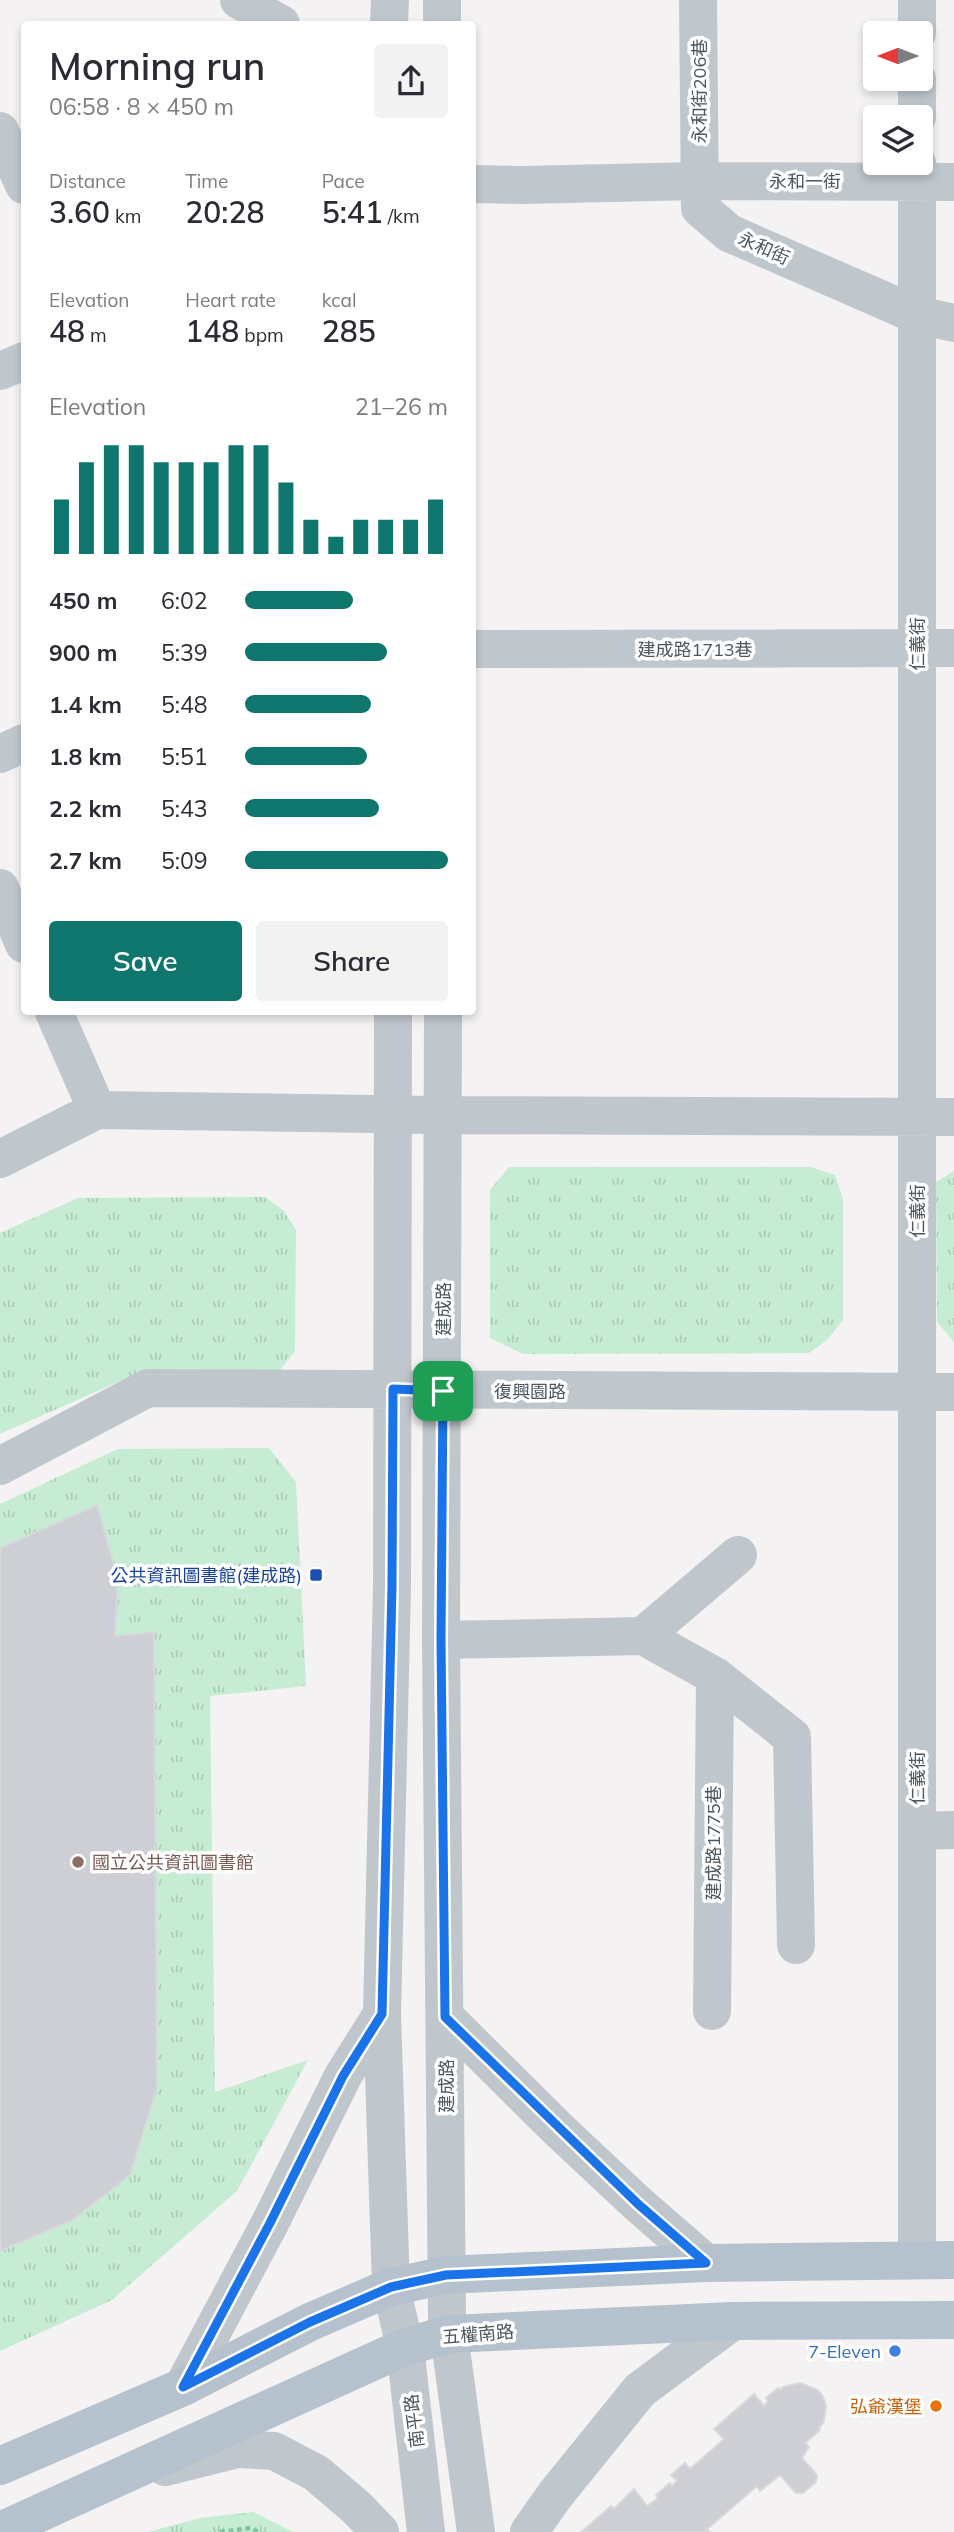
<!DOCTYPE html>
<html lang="en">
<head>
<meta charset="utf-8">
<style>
	:root { --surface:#fff; --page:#f2f2f3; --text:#2b2b33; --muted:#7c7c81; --accent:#0f766e }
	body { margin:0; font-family:Mulish,"Noto Sans TC",sans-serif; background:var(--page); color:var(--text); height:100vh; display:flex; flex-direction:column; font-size:26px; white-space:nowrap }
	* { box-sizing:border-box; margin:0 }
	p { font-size:23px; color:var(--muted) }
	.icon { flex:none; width:38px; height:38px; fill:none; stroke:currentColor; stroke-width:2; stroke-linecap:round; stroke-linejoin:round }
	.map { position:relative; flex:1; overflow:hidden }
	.sheet { position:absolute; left:21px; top:21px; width:455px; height:994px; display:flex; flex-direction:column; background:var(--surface); border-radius:7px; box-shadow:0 4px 10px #0003 }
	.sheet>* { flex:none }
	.needle { width:46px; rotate:270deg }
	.controls { position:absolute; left:863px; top:21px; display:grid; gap:14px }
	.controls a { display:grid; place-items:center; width:70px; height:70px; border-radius:7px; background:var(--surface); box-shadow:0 4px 10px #0003; font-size:35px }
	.pin { position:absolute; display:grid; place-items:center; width:60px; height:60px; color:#fff; margin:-30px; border-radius:14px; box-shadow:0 4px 10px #0006 }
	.round { display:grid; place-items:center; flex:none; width:74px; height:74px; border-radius:7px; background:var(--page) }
	.head { display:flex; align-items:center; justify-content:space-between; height:119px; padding:0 28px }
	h1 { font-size:38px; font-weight:600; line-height:52px }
	.stats { display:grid; grid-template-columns:repeat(3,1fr); gap:10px; height:119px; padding:7px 28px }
	.stats div { display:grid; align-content:center }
	.stats b { font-size:30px; font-weight:600 }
	.stats small { font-size:19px; font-weight:400 }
	.stats p { font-size:19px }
	.chart { height:196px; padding:14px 28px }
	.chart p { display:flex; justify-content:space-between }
	.chart svg { width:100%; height:126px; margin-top:7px; stroke:var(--accent); stroke-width:6 }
	.action { display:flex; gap:14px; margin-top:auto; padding:14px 28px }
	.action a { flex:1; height:80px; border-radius:7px; background:var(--accent); color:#fff; font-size:28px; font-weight:600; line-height:80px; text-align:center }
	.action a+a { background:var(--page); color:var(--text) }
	ul { padding:0 28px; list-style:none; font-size:23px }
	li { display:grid; grid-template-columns:112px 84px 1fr; align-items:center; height:52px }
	li i { height:18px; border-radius:9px; background:var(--accent) }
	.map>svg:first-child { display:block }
</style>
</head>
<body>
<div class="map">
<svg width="954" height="2532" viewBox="0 0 954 2532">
	<defs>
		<pattern id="grass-tufts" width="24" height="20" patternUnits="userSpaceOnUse" patternTransform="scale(1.75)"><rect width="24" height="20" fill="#c6ecd4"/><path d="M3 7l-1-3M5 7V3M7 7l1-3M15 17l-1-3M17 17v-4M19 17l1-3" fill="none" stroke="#acccb8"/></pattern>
	</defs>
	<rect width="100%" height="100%" fill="#f4f2f2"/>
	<!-- grass -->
	<path fill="url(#grass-tufts)" d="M 509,1167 L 811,1167 L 835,1175 L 843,1199 L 843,1320 L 827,1340 L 809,1353 L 523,1354 L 490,1338 L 490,1190 Z
		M 954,1171 L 954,1342 L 937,1322 L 936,1182 Z
		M 265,1197 L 284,1211 L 296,1230 L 295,1351 L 280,1370 L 127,1378 L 0,1434 L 0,1233 L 78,1198 Z
		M 269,1448 L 296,1482 L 306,1686 L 210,1696 L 215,2092 L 308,2060 L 237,2191 L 112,2300 L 0,2351 L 0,1504 L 118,1449 Z
		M 253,2512 L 293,2532 L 148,2532 L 200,2518 Z"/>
	<!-- building -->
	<path fill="#cdcfd4" stroke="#d7d9dd" stroke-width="2" d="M 97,1505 L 118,1578 L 115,1636 L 154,1632 L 157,2088 L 130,2175 L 73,2220 L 0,2251 L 0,1548 Z
		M 800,2383 L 818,2390 L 823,2397 L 826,2406 L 824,2421 L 819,2428 L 820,2430 L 805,2443 L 809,2447 L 802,2458 L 817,2475 L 816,2482 L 803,2493 L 796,2493 L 780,2475 L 760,2491 L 757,2486 L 707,2529 L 710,2532 L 581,2532 L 611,2506 L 614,2509 L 634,2489 L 647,2506 L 658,2498 L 656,2495 L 670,2483 L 672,2486 L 677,2481 L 671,2475 L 685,2463 L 690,2469 L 724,2439 L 714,2429 L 754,2394 L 764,2406 L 768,2401 L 766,2398 L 778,2388 L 780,2390 L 783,2387 Z"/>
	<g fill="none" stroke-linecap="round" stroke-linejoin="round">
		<!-- path -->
		<path stroke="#81c7a2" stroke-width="4.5" stroke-dasharray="5 3.5" stroke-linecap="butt" d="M 220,2532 L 251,2528 L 258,2532"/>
		<!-- minor -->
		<path stroke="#bfc7cd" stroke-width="38" d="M 239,0 L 281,24
			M 698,0 L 700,208 L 729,233 L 917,315 L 954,323
			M 917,0 L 917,33
			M 389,24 L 390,0
			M 442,24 L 442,0
			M 917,79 L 917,117
			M 0,131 L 24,185
			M 917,163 L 917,2260
			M 472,184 L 523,185 L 699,181 L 954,182
			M 0,371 L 24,361
			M 472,649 L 954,648
			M 0,754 L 24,743
			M 0,888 L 24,944
			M 54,1012 L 97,1110
			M 393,1012 L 392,1587 L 382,2014 L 391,2287 L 405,2347 L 426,2532
			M 443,1012 L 441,1640 L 447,2320 L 476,2532
			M 0,1159 L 97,1110 L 443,1115 L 954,1117
			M 0,1466 L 148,1388 L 954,1392
			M 643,1636 L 738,1555
			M 441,1640 L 643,1636 L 715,1676 L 712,2011
			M 715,1676 L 792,1737 L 796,1945
			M 917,1831 L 954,1830
			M 445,2017 L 559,2130 L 638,2204 L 706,2263
			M 183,2387 L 270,2223 L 343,2076 L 382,2014
			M 165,2467 L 237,2449 L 274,2451 L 316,2473 L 357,2508 L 380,2532
			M 529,2532 L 555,2495 L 640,2390 L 733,2321"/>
		<!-- major -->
		<path stroke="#b5c2cd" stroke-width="38" d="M 0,2466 L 183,2387 L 310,2322 L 391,2287 L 446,2275 L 706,2263 L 954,2260
			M 0,2531 L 405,2347 L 449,2334 L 733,2321 L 954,2320"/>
	</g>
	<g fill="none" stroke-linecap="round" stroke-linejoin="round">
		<defs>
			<path id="route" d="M 393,1389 L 443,1391 L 441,1640 L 445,2017 L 638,2204 L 706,2263 L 446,2275 L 391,2287 L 310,2322 L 183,2387 L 270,2223 L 343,2076 L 382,2014 L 392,1587 Z"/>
		</defs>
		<!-- route casing -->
		<use href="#route" stroke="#fff" stroke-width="14"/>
		<!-- route -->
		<use href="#route" stroke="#1a73e8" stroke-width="9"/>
	</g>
	<!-- markers -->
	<rect fill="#1a4fb4" stroke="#fff" stroke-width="2.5" x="309" y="1568" width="14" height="14" rx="3.5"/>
	<circle fill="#8d6e63" stroke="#fff" stroke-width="2.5" cx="78" cy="1862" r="7"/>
	<circle fill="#3f7fe0" stroke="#fff" stroke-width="2.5" cx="895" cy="2351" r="7"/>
	<circle fill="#e8710a" stroke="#fff" stroke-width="2.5" cx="936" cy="2406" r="7"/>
	<g text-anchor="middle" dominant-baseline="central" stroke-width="7" stroke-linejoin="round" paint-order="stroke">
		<!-- street labels -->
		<g font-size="18" fill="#4b565e" stroke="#fff">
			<text transform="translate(699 91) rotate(-90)">永和街206巷</text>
			<text x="805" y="181">永和一街</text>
			<text transform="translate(764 248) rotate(24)">永和街</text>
			<text transform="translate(917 644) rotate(-90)">仁義街</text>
			<text x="695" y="649">建成路1713巷</text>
			<text transform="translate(917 1211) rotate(-90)">仁義街</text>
			<text transform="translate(443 1309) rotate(-90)">建成路</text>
			<text x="530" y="1391">復興園路</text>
			<text transform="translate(917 1778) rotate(-90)">仁義街</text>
			<text transform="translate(713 1843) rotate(-90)">建成路1775巷</text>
			<text transform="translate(446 2086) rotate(-90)">建成路</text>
			<text transform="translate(478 2334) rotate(-5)">五權南路</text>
			<text transform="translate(414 2421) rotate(-97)">南平路</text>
		</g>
		<!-- transit labels -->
		<g font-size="18" fill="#164399" stroke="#fff" text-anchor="end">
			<text x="302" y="1575">公共資訊圖書館(建成路)</text>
		</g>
		<!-- education labels -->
		<g font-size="18" fill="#785e54" stroke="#fff" text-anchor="start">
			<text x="92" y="1862">國立公共資訊圖書館</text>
		</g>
		<!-- shop labels -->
		<g font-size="18" fill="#366cbe" stroke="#fff" text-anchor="end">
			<text x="881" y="2351">7-Eleven</text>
		</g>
		<!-- food labels -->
		<g font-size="18" fill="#c56008" stroke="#fff" text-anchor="end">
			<text x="922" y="2406">弘爺漢堡</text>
		</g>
	</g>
</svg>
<div class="controls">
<a><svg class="needle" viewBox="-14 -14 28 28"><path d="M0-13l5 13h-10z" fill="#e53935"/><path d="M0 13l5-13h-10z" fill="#7c7c81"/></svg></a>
<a><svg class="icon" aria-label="layers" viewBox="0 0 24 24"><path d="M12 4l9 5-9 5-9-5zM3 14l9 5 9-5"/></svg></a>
</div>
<div class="pin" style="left:443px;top:1391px;background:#1e9e55"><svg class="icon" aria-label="arrive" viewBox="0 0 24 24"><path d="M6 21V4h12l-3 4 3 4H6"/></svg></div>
<section class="sheet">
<div class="head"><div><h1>Morning run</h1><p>06:58 · 8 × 450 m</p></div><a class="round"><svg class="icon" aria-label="share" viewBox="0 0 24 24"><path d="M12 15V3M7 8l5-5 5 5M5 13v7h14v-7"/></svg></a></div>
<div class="stats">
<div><p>Distance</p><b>3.60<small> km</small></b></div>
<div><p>Time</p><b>20:28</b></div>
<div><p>Pace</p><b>5:41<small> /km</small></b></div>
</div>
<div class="stats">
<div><p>Elevation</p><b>48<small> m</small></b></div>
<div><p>Heart rate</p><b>148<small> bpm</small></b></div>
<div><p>kcal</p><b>285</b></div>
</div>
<div class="chart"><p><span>Elevation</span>21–26 m</p>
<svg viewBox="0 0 160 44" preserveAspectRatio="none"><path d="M5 44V25M15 44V12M25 44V6M35 44V6M45 44V12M55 44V12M65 44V12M75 44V6M85 44V6M95 44V19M105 44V32M115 44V38M125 44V32M135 44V32M145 44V32M155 44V25"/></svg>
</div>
<ul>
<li><b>450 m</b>6:02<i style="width:53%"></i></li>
<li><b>900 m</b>5:39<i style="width:70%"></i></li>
<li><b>1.4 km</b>5:48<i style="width:62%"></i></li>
<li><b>1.8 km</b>5:51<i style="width:60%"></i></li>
<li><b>2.2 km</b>5:43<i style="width:66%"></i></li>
<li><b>2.7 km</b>5:09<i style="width:100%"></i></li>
</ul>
<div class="action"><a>Save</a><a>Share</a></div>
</section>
</div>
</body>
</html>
